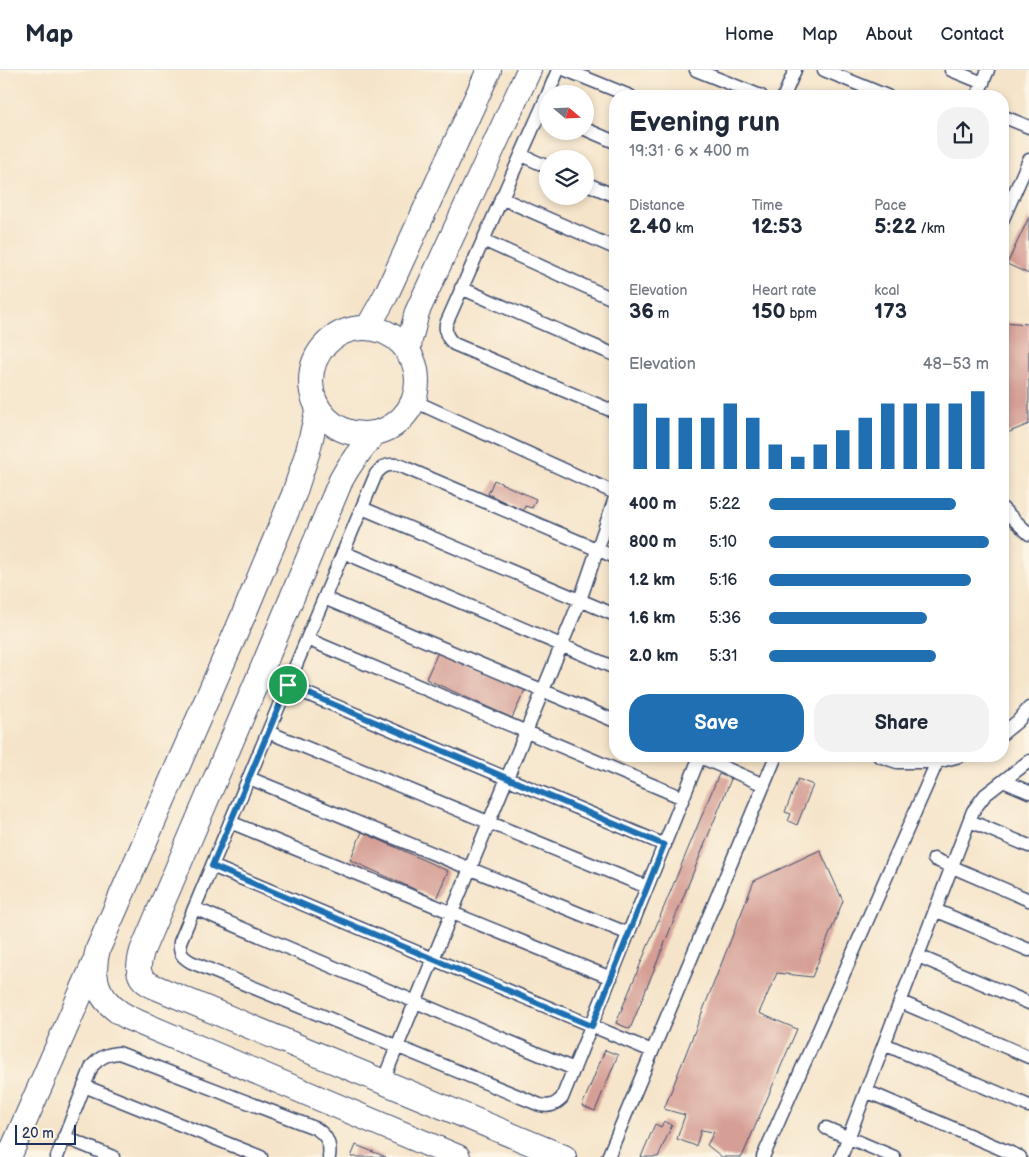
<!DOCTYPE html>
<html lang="en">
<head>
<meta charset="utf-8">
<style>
	:root { --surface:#fff; --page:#f2f2f3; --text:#1f2937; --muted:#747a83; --line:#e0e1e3; --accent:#1f6fb2 }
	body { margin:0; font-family:"Balsamiq Sans",sans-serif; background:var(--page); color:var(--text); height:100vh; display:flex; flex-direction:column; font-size:19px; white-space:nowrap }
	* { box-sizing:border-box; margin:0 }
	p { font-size:16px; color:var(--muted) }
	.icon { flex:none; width:28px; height:28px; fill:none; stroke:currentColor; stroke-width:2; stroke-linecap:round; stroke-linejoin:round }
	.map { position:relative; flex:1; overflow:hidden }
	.side { position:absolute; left:609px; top:20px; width:400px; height:672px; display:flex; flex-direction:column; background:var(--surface); border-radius:20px; box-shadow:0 2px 8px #0003 }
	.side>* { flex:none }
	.needle { width:32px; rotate:109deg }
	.fabs { position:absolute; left:539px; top:15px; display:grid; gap:10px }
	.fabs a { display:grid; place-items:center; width:55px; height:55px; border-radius:50%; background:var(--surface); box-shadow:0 2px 8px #0003; font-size:25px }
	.scale { position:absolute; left:15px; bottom:12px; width:61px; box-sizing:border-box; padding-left:5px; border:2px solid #1b2f5e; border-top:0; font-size:14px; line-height:18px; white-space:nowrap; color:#1b2f5e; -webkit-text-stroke:4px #fcf5e5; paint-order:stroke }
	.pin { position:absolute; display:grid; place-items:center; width:42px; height:42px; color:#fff; margin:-21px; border:2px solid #fff; border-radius:50%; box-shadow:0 1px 5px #0007 }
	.round { display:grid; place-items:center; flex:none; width:52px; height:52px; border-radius:20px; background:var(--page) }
	.headline { display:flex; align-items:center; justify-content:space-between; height:85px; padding:0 20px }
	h1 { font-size:28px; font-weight:700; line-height:38px }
	.figures { display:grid; grid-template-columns:repeat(3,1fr); gap:8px; height:85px; padding:5px 20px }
	.figures div { display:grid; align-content:center }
	.figures b { font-size:21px; font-weight:700 }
	.figures small { font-size:14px; font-weight:400 }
	.figures p { font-size:14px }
	.chart { height:140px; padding:10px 20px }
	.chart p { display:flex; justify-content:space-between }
	.chart svg { width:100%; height:90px; margin-top:5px; stroke:var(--accent); stroke-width:6 }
	.primary-button { display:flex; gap:10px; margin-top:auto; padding:10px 20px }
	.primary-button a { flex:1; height:58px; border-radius:20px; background:var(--accent); color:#fff; font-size:20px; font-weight:700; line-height:58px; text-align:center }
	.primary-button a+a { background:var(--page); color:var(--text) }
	ul { padding:0 20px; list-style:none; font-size:16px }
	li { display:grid; grid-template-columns:80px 60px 1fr; align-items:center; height:38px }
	li i { height:12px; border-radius:6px; background:var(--accent) }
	header { display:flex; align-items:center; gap:30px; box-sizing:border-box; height:70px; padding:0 25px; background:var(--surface); border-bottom:1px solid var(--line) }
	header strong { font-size:24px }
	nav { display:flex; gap:28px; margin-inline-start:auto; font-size:18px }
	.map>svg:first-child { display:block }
</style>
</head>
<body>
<header>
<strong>Map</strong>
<nav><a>Home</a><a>Map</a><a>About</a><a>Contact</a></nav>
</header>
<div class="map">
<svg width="1029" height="1087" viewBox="0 0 1029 1087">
	<rect width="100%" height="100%" fill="#fcf5e5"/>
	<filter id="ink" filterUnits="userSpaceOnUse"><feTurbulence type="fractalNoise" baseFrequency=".02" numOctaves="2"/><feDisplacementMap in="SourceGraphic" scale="10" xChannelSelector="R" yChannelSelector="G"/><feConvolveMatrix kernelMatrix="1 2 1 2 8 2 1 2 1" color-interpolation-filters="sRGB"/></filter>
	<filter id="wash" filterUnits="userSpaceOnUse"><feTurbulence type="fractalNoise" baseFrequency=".0096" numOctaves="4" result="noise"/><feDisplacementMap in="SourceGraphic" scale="20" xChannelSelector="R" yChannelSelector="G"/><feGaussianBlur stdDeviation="1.12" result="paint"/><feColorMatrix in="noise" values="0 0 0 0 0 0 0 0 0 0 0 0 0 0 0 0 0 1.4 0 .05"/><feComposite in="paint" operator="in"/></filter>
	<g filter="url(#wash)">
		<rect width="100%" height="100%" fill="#f5e4c9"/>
		<g id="blocks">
			<!-- building -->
			<path fill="#d59f95" d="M 1029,147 L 1029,204 L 1007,194 Z
				M 1002,252 L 1029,254 L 1029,354 L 1002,365 Z
				M 494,410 L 536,429 L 532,438 L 525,436 L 523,441 L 488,424 Z
				M 438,582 L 525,620 L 512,648 L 426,609 Z
				M 719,704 L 731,709 L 630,959 L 616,953 Z
				M 798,709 L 813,715 L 797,755 L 788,751 L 791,744 L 785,742 Z
				M 362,762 L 448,801 L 436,829 L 350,790 Z
				M 820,780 L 843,831 L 812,907 L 777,903 L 759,943 L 797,959 L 742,1087 L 722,1087 L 707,1075 L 714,1062 L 701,1060 L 696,1076 L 677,1069 L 685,1045 L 664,1039 L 754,811 Z
				M 605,980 L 618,985 L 595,1041 L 582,1036 Z
				M 664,1051 L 672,1055 L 658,1087 L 641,1087 L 655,1054 L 661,1057 Z
				M 356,1075 L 386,1087 L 351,1087 Z"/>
		</g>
	</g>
	<g filter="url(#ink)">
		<use href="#blocks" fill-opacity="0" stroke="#3c4a6e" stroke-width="1"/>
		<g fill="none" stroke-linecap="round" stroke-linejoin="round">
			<defs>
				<path id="lane" d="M 566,0 L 630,26
					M 696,0 L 761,26
					M 824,0 L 887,26
					M 951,0 L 983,13
					M 548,24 L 446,254 C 445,263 447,268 454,274 L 615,342
					M 548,24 L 558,0
					M 784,26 L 795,0
					M 977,26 L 988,0
					M 1002,46 L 1029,57
					M 585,59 L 615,72
					M 521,85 L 548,97
					M 585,113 L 615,126
					M 501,128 L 615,178
					M 1002,151 L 1029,90
					M 483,170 L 615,230
					M 461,218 L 615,285
					M 414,331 L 615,423
					M 362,438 L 615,545
					M 1002,438 L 1029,464
					M 343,482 L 615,598
					M 615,487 L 401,396 C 390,393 383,395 376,404 L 180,872 C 179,883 182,887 191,892 L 540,1035 C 550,1037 555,1035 562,1028 L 700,686
					M 324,528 L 615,651
					M 307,569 L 683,728
					M 260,604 L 665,775
					M 268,662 L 647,817
					M 1002,664 L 1018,651 L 1029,638
					M 698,686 L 764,715
					M 879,686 L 897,692 L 937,692 L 960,686
					M 249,708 L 629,864
					M 1003,711 L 1029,722
					M 970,751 L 1029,776
					M 230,752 L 611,908
					M 934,789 L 1029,830
					M 212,796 L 652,981
					M 194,838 L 574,999
					M 935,840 L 1029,880
					M 918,886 L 1029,933
					M 901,932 L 1029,987
					M 884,974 L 1029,1036
					M 383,1011 L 580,530 L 615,428
					M 84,1016 L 261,1087
					M 866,1021 L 1020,1087
					M 826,1058 L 894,1087
					M 64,1067 L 113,1087
					M 57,1087 L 92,996 C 100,987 107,984 119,983 L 315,1058 C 327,1065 331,1074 329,1087
					M 608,1087 L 776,686
					M 763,1087 L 937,692
					M 841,1087 L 973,741 L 985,725 L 1029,691"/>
				<path id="street" d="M 368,257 L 386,225 L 489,0
					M311 311a53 53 0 1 1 106 0a53 53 0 1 1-106 0Z
					M 408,284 L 410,270 L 417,242 L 529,0
					M 318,338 L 308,381 L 294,424 L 244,544 L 98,879 C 89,912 101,934 131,949 L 458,1087
					M 373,365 C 361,379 350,393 341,410 L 260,604 L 142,881 C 137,899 136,909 155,917 L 564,1087
					M 9,1087 L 95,891"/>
			</defs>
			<!-- lane casing -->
			<use href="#lane" stroke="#3c4a6e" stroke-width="15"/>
			<!-- street casing -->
			<use href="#street" stroke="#3c4a6e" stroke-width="26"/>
			<!-- lane -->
			<use href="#lane" stroke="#fff" stroke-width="12"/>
			<!-- street -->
			<use href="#street" stroke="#fff" stroke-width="24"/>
		</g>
	</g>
	<g fill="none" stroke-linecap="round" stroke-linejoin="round" filter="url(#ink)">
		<defs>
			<path id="route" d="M 288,615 L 664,775 L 592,956 L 212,796 Z"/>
		</defs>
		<!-- route casing -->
		<use href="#route" stroke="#fff" stroke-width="10"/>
		<!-- route -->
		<use href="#route" stroke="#1f6fb2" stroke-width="6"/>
	</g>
</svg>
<div class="fabs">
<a><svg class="needle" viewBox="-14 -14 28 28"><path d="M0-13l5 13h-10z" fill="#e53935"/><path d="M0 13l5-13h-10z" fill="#747a83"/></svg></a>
<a><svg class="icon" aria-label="layers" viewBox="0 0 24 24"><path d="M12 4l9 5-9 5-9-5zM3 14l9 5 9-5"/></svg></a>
</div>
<div class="scale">20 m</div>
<div class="pin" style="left:288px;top:615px;background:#1e9e55"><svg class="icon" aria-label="arrive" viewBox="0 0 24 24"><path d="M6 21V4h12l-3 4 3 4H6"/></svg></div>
<section class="side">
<div class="headline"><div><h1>Evening run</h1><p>19:31 · 6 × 400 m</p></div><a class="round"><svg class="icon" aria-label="share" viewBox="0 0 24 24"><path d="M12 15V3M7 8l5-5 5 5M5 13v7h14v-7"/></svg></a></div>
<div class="figures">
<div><p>Distance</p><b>2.40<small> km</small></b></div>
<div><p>Time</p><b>12:53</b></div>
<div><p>Pace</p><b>5:22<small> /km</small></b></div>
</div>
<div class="figures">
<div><p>Elevation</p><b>36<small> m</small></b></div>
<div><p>Heart rate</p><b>150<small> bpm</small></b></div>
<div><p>kcal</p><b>173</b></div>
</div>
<div class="chart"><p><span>Elevation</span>48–53 m</p>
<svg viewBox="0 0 160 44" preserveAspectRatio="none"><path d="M5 44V12M15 44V19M25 44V19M35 44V19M45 44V12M55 44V19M65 44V32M75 44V38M85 44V32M95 44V25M105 44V19M115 44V12M125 44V12M135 44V12M145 44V12M155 44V6"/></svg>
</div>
<ul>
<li><b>400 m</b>5:22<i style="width:85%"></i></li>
<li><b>800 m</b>5:10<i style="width:100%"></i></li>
<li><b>1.2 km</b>5:16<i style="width:92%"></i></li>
<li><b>1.6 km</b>5:36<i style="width:72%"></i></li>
<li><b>2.0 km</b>5:31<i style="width:76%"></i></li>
</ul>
<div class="primary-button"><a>Save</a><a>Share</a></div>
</section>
</div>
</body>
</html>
